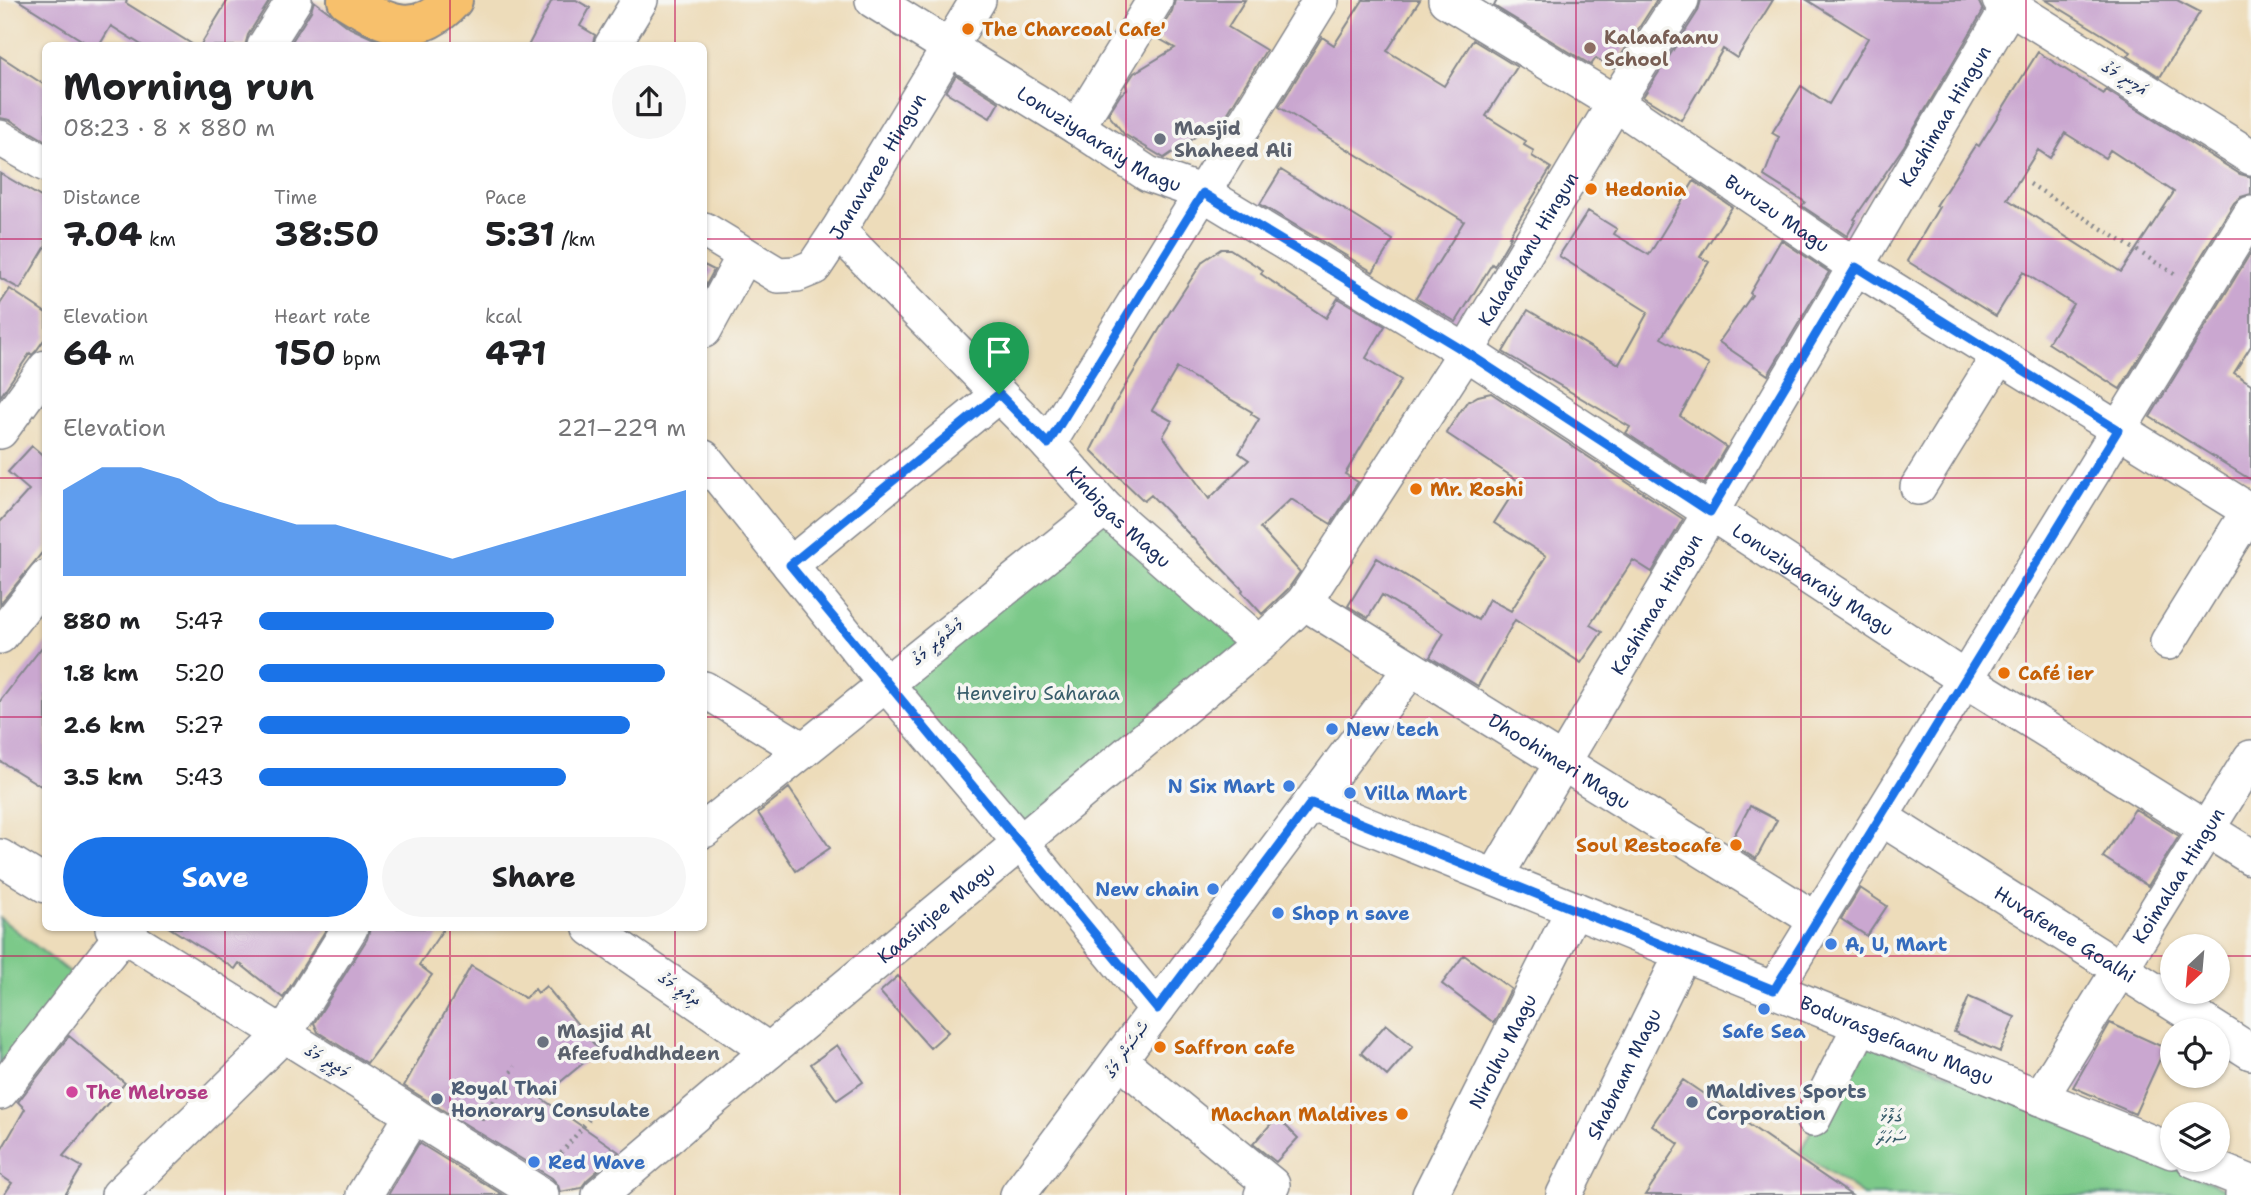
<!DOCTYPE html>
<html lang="en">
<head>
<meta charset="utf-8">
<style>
	:root { --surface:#fff; --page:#f6f6f6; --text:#202124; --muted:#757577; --accent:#1a73e8 }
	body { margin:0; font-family:"Shantell Sans","Noto Sans Thaana",sans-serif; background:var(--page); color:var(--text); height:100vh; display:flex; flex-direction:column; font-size:26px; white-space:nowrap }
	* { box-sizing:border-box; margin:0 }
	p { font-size:23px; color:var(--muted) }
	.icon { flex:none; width:38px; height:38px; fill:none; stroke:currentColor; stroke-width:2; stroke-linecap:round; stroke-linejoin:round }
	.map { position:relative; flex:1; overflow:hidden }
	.drawer { position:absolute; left:42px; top:42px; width:665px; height:889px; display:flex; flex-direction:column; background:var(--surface); border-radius:10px; box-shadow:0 2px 5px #0004 }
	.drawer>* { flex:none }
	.needle { width:46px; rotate:206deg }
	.buttons { position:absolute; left:2160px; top:934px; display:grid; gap:14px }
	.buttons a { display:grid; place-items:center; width:70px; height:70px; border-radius:50%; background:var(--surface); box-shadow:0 2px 5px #0004; font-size:35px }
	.pin { position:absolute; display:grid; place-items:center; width:60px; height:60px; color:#fff; margin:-72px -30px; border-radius:50% 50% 50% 0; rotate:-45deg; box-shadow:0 0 7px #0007 }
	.pin .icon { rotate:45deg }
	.round { display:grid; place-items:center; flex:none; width:74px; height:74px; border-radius:37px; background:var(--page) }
	.headline { display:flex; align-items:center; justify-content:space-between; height:119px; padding:0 21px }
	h1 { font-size:38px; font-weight:700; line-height:52px }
	.figures { display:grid; grid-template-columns:repeat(3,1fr); gap:10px; height:119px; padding:7px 21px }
	.figures div { display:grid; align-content:center }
	.figures b { font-size:35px; font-weight:700 }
	.figures small { font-size:19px; font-weight:400 }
	.figures p { font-size:19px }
	.chart { height:196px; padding:14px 21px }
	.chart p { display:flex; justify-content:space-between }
	.chart svg { width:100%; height:126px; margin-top:7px; fill:var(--accent); opacity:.7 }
	.primary-button { display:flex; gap:14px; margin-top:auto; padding:14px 21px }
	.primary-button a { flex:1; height:80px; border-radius:42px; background:var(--accent); color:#fff; font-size:28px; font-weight:700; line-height:80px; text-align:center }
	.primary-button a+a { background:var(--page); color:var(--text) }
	ul { padding:0 21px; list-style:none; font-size:23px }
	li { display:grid; grid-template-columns:112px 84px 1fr; align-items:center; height:52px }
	li i { height:18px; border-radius:9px; background:var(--accent) }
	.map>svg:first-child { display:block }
</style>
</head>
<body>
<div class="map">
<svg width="2251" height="1195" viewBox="0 0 2251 1195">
	<rect width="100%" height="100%" fill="#f6f6f2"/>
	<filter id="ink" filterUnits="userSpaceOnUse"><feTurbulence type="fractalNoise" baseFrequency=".0143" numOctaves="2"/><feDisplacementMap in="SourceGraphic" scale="14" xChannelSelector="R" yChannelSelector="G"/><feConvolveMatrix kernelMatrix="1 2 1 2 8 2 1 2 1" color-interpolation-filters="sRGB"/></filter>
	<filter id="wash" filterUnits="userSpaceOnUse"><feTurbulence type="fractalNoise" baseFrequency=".00686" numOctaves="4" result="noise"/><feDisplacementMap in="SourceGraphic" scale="28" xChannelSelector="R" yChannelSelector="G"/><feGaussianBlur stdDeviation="1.57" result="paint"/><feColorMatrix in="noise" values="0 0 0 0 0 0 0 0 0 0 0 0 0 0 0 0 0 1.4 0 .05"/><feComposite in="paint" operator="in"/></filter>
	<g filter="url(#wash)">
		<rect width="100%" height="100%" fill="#eddcba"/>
		<!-- green -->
		<path fill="#7bc989" stroke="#4b7c74" stroke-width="2" d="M 1105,520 L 1243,645 L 1022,826 L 900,686 Z
			M 0,918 L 79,980 L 0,1080 Z
			M 1858,1037 L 2233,1192 L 2231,1195 L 1863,1195 L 1800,1152 Z"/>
		<g id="blocks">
			<!-- building -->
			<path fill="#caa7d0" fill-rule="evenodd" d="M 18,0 L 127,0 L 126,3 L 195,46 L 143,46 L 111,26 L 99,46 L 91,46 Z
				M 228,0 L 270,0 L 248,35 L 245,46 L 200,46 Z
				M 552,0 L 576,0 L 590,8 L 580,26 L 595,35 L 592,46 L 528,46 Z
				M 1175,0 L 1245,0 L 1228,27 L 1266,50 L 1226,116 L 1164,158 L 1124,134 L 1108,114 L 1121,94 L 1127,90 L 1126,85 L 1134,73 L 1175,48 L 1156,37 L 1172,11 Z
				M 1363,0 L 1420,0 L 1387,51 L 1444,86 L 1473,40 L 1517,67 L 1486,116 L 1526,141 L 1524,145 L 1534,151 L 1532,156 L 1551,168 L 1509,236 L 1511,237 L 1494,266 L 1492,264 L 1456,322 L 1416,298 L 1464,221 L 1279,107 L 1322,37 L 1334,45 Z
				M 1497,0 L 1657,0 L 1613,68 L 1596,58 L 1591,65 L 1494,6 Z
				M 1701,0 L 1773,0 L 1737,58 L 1723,49 L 1681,120 L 1643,97 L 1698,11 Z
				M 1807,0 L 1978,0 L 1983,11 L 1904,146 L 1854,219 L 1856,220 L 1847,236 L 1802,206 L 1805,202 L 1764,176 L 1779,137 L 1772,133 L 1801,86 L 1829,104 L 1868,38 Z
				M 2046,0 L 2177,0 L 2200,12 L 2160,77 L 2128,56 L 2131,52 Z
				M 314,1 L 350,28 L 389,46 L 289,46 L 311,11 Z
				M 2038,52 L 2104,94 L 2106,90 L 2240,174 L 2251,177 L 2251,194 L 2241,197 L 2234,203 L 2120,389 L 2048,343 L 2073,304 L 2023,272 L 1996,316 L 1907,261 L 1939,207 L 1936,206 L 1976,144 L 1979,146 ZM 2065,133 L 2105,158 L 2110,150 L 2174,192 L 2121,272 L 2007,199 L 2038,150 L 2050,158 Z
				M 0,56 L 46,86 L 46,141 L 10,120 L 0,118 Z
				M 956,75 L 999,102 L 990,118 L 946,92 Z
				M 1281,170 L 1393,240 L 1373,272 L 1260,204 Z
				M 0,173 L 46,200 L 46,246 L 20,289 L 0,278 Z
				M 1694,181 L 1732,207 L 1700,257 L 1709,262 L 1661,338 L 1709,365 L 1680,416 L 1726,447 L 1704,484 L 1626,433 L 1630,427 L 1503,352 L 1528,310 L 1619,364 L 1648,312 L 1559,256 L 1588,211 L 1617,229 L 1614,234 L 1649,255 Z
				M 1781,240 L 1829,272 L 1768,375 L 1719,342 L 1752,295 L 1750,293 Z
				M 1221,249 L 1230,249 L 1263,270 L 1261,274 L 1326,318 L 1338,298 L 1385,326 L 1366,358 L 1401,380 L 1345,474 L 1358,482 L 1331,524 L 1291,499 L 1260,528 L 1300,572 L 1288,589 L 1262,614 L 1242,592 L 1243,590 L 1151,495 L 1144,501 L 1091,450 L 1115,403 L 1171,310 L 1203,261 ZM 1177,368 L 1252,412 L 1251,414 L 1259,419 L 1239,453 L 1249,460 L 1209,499 L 1163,436 L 1172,421 L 1152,410 Z
				M 2251,252 L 2251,346 L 2234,373 L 2251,384 L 2251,480 L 2150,417 Z
				M 704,265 L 714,270 L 704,289 Z
				M 10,289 L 46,313 L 46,337 L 36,351 L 32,355 L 30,353 L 0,397 L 0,304 Z
				M 1491,393 L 1683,519 L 1652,572 L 1633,560 L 1590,625 L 1602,632 L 1581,663 L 1515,620 L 1478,686 L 1430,657 L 1444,633 L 1382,595 L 1368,618 L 1348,606 L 1377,558 L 1478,620 L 1489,599 L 1511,611 L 1546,556 L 1494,523 L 1520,482 L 1446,433 L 1466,403 L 1478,396 Z
				M 32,446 L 46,458 L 46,548 L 0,604 L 0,522 L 29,490 L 8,472 Z
				M 46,642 L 46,789 L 0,761 L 0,701 Z
				M 789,788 L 830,848 L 796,871 L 758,813 Z
				M 1750,806 L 1777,820 L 1756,859 L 1730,843 Z
				M 2135,809 L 2179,836 L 2148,886 L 2103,857 Z
				M 1860,888 L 1887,906 L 1867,936 L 1841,919 Z
				M 170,928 L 327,928 L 283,998 L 239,963 L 235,969 Z
				M 370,928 L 444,928 L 419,965 L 432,975 L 367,1063 L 318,1032 L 314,1023 L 367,939 Z
				M 1464,955 L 1511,989 L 1494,1023 L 1442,984 Z
				M 471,966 L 525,998 L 535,989 L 538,993 L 546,986 L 599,1050 L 541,1098 L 619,1152 L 587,1180 L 581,1188 L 560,1192 L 558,1185 L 552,1178 L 404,1086 Z
				M 898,976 L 948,1032 L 930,1048 L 880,992 Z
				M 1969,997 L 2015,1017 L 2000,1052 L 1954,1032 Z
				M 2110,1023 L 2165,1048 L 2135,1114 L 2073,1087 Z
				M 1386,1024 L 1413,1046 L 1387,1076 L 1361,1053 Z
				M 69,1036 L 125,1083 L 63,1156 L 82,1167 L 65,1195 L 4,1195 L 12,1183 L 0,1175 L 0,1152 L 25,1109 L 18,1102 Z
				M 837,1045 L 863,1082 L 837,1100 L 811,1064 Z
				M 1683,1080 L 1748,1124 L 1851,1195 L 1645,1195 L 1679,1144 L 1652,1125 Z
				M 1277,1117 L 1298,1138 L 1276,1162 L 1253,1144 Z
				M 419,1143 L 503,1195 L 388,1195 Z"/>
		</g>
	</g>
	<g filter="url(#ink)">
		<use href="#blocks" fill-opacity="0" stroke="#84868c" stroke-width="2"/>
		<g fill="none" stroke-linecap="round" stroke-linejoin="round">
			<defs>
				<g id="minor">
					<path id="s1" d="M 873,0 L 1077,127 L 1148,174 L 1203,193 L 1466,352 L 1965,679 L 2251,857"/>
					<path id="s2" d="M 1446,0 L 1615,103 L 1855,266 L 2251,512"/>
					<path d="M 2000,0 L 2251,157"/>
					<path d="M 265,46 L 294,0"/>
					<path d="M 612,46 L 640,0"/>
					<path d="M 1077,127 L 1155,0"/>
					<path d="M 0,138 L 46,164"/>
					<path id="s3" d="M 704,230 L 778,275 L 797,274 L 814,267 L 838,231 L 978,0"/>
					<path id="s4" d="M 838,231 L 1048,444 L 1105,508 L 1260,644"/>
					<path d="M 704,330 L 745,255"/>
					<path d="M 0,431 L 46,368"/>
					<path d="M 1048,444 L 1321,0"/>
					<path d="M 704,458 L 885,683 L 1021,843 L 1157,1009"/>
					<path d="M 1918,487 L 1999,356"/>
					<path d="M 790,565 L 999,394"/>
					<path id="s5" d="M 1304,602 L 1816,920"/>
					<path d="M 0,636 L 46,578"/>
					<path d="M 2168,642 L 2249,511"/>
					<path d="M 704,689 L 803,750"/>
					<path id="s6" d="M 1311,803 L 2172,1151"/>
					<path id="s7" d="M 1880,817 L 2251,1052"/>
					<path d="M 704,830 L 1105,508"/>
					<path d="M 0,857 L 46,885"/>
					<path id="s8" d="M 1495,877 L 2013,0"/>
					<path d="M 113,928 L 541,1195"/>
					<path d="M 591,928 L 769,1051"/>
					<path d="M 1774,990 L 2251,214"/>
					<path d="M 1119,1060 L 1272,1185 L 1262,1195"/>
					<path d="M 0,1092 L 123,934"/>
					<path id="s9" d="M 2040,1098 L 2251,758"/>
					<path d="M 1813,1119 L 1861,1025"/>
					<path d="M 2194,1160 L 2251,1183 L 2243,1195"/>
					<path d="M 119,1195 L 284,1034 L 350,928"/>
					<path d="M 364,1195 L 413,1115"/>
					<path id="s10" d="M 600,1195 L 769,1051 L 1260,644 L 1304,602 L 1466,352 L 1615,103 L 1681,0"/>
					<path d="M 1018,1195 L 1411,669"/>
					<path id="s11" d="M 1430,1195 L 1574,909"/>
					<path id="s12" d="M 1564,1195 L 1683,953"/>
				</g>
				<path id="major" d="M 347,0 C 387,25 416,40 453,0"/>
			</defs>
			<!-- minor casing -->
			<use href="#minor" stroke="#84868c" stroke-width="38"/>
			<!-- major casing -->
			<use href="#major" stroke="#84868c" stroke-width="42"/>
			<!-- path -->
			<path stroke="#84868c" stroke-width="4.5" stroke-dasharray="2 5" stroke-linecap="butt" d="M 2030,184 L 2176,275
				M 482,1120 L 515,1066
				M 552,1164 L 591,1117"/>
			<!-- minor -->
			<use href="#minor" stroke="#fff" stroke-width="35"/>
			<!-- major -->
			<use href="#major" stroke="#f7c06c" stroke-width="38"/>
		</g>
	</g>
	<g fill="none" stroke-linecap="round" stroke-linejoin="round" filter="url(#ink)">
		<defs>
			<path id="route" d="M 1203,193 L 1466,352 L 1710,512 L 1856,267 L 2118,430 L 1774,990 L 1311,803 L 1157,1009 L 790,565 L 999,394 L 1048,444 Z"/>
		</defs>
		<!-- route casing -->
		<use href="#route" stroke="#fff" stroke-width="14"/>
		<!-- route -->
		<use href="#route" stroke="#1a73e8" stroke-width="9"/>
	</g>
	<!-- grid -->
	<path fill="none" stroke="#c2185b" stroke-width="2" stroke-opacity="0.55" d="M 225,0 L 225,46M 450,0 L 450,46M 675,0 L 675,46M 900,0 L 900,1195M 1126,0 L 1126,1195M 1351,0 L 1351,1195M 1576,0 L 1576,1195M 1801,0 L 1801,1195M 2026,0 L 2026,1195M 0,239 L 46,239M 704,239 L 2251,239M 0,478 L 46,478M 704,478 L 2251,478M 0,717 L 46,717M 704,717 L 2251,717M 225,928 L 225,1195M 450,928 L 450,1195M 675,928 L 675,1195M 0,956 L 2172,956M 2217,956 L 2251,956"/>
	<!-- markers -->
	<g fill="#e8710a" stroke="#f6f6f2" stroke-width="2.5">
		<circle cx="968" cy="29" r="7"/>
		<circle cx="1591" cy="189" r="7"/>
		<circle cx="1416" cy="489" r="7"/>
		<circle cx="2004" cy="673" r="7"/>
		<circle cx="1736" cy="845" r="7"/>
		<circle cx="1160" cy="1047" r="7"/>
		<circle cx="1402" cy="1114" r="7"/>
	</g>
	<circle fill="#8d6e63" stroke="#f6f6f2" stroke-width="2.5" cx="1590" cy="48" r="7"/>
	<g fill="#6b7280" stroke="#f6f6f2" stroke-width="2.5">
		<circle cx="1160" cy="139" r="7"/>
		<circle cx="543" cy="1042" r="7"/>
	</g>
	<g fill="#3f7fe0" stroke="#f6f6f2" stroke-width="2.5">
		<circle cx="1332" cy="729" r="7"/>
		<circle cx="1289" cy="786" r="7"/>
		<circle cx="1350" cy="793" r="7"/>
		<circle cx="1213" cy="889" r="7"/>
		<circle cx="1278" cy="913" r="7"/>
		<circle cx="1831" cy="944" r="7"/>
		<circle cx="1764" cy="1009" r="7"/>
		<circle cx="534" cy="1162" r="7"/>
	</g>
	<circle fill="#d1479c" stroke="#f6f6f2" stroke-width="2.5" cx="72" cy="1092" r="7"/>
	<g fill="#5c6f8a" stroke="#f6f6f2" stroke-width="2.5">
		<circle cx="437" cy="1099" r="7"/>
		<circle cx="1692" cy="1102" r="7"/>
	</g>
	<g text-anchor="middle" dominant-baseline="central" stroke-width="7" stroke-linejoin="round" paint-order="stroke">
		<!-- food labels -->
		<g font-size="19" font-weight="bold" fill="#c56008" stroke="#f6f6f2" text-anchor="start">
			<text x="982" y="29">The Charcoal Cafe'</text>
			<text x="1605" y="189">Hedonia</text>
			<text x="1430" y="489">Mr. Roshi</text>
			<text x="2018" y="673">Café ier</text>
			<text x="1722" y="845" text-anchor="end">Soul Restocafe</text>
			<text x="1174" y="1047">Saffron cafe</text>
			<text x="1388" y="1114" text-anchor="end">Machan Maldives</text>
		</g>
		<!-- education labels -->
		<g font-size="19" font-weight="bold" fill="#785e54" stroke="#f6f6f2" text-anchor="start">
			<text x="1604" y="37">Kalaafaanu<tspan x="1604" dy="22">School</tspan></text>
		</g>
		<!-- street labels -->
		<g font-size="19" fill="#1b2f5e" stroke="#f6f6f2">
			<text transform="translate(2125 78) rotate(32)">އަމީނީ މަގު</text>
			<text stroke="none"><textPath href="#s8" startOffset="884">Kashimaa Hingun</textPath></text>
			<text stroke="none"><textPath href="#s1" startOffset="266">Lonuziyaaraiy Magu</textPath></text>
			<text stroke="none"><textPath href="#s3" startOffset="243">Janavaree Hingun</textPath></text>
			<text stroke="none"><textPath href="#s2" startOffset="394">Buruzu Magu</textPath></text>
			<text stroke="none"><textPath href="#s10" startOffset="1339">Kalaafaanu Hingun</textPath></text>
			<text stroke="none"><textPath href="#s4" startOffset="401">Kinbigas Magu</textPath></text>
			<text stroke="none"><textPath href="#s1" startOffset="1106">Lonuziyaaraiy Magu</textPath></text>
			<text stroke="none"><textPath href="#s8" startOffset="317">Kashimaa Hingun</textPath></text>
			<text transform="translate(937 642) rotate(-39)">މުޝްތަރީ މަގު</text>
			<text stroke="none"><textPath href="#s5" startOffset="301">Dhoohimeri Magu</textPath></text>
			<text stroke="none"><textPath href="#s9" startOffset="262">Koimalaa Hingun</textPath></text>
			<text stroke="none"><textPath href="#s10" startOffset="439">Kaasinjee Magu</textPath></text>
			<text stroke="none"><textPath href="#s7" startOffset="219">Huvafenee Goalhi</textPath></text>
			<text transform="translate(680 989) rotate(35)">ދިއްލީ މަގު</text>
			<text stroke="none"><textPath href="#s6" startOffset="632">Bodurasgefaanu Magu</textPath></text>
			<text transform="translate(1127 1050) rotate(-53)">ސޯސަން މަގު</text>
			<text stroke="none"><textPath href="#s11" startOffset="161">Nirolhu Magu</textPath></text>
			<text transform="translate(327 1061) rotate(32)">މަޖީދީ މަގު</text>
			<text stroke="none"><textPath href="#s12" startOffset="135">Shabnam Magu</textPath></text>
		</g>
		<!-- worship labels -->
		<g font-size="19" font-weight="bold" fill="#5b616d" stroke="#f6f6f2" text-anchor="start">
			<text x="1174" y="128">Masjid<tspan x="1174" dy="22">Shaheed Ali</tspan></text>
			<text x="557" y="1031">Masjid Al<tspan x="557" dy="22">Afeefudhdhdeen</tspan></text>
		</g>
		<!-- park labels -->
		<g font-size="19" fill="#385d6b" stroke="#f6f6f2">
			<text x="1038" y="693">Henveiru Saharaa</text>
			<text x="1891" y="1115">ގަލޮޅު<tspan x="1891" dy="22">ސަހަރާ</tspan></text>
		</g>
		<!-- shop labels -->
		<g font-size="19" font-weight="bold" fill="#366cbe" stroke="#f6f6f2" text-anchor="start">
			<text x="1346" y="729">New tech</text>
			<text x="1275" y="786" text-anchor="end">N Six Mart</text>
			<text x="1364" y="793">Villa Mart</text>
			<text x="1199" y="889" text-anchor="end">New chain</text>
			<text x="1292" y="913">Shop n save</text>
			<text x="1845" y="944">A, U, Mart</text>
			<text x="1764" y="1031" text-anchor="middle">Safe Sea</text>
			<text x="548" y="1162">Red Wave</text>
		</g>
		<!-- service labels -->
		<g font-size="19" font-weight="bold" fill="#4e5e75" stroke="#f6f6f2" text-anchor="start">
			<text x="451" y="1088">Royal Thai<tspan x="451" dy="22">Honorary Consulate</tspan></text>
			<text x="1706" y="1091">Maldives Sports<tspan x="1706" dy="22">Corporation</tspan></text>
		</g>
		<!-- hotel labels -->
		<g font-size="19" font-weight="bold" fill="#b23c85" stroke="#f6f6f2" text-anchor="start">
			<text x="86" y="1092">The Melrose</text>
		</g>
	</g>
</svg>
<div class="buttons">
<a><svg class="needle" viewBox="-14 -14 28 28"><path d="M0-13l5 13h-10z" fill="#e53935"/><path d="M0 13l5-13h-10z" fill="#757577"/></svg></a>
<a><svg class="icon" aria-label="locate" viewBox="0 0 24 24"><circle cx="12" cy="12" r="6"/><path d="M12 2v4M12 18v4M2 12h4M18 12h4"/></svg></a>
<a><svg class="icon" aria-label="layers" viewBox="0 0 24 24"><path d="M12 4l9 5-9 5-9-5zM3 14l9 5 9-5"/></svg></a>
</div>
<div class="pin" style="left:999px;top:394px;background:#1e9e55"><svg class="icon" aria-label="arrive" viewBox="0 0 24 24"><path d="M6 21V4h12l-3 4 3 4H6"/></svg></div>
<section class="drawer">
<div class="headline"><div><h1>Morning run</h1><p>08:23 · 8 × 880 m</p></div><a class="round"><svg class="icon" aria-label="share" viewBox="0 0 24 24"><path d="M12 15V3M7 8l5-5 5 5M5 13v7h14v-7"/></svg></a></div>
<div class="figures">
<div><p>Distance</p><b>7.04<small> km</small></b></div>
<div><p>Time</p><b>38:50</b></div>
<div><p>Pace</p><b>5:31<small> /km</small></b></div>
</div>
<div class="figures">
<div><p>Elevation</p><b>64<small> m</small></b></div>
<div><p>Heart rate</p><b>150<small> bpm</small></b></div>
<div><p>kcal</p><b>471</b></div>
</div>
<div class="chart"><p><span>Elevation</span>221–229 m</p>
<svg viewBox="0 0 160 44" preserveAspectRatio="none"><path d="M0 44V14L10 6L20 6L30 10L40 18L50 22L60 26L70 26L80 30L90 34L100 38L110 34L120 30L130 26L140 22L150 18L160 14V44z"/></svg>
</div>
<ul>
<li><b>880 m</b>5:47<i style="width:69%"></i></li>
<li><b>1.8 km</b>5:20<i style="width:95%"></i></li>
<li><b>2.6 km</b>5:27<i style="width:87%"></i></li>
<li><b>3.5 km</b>5:43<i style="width:72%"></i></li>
</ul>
<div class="primary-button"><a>Save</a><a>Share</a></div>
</section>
</div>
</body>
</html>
